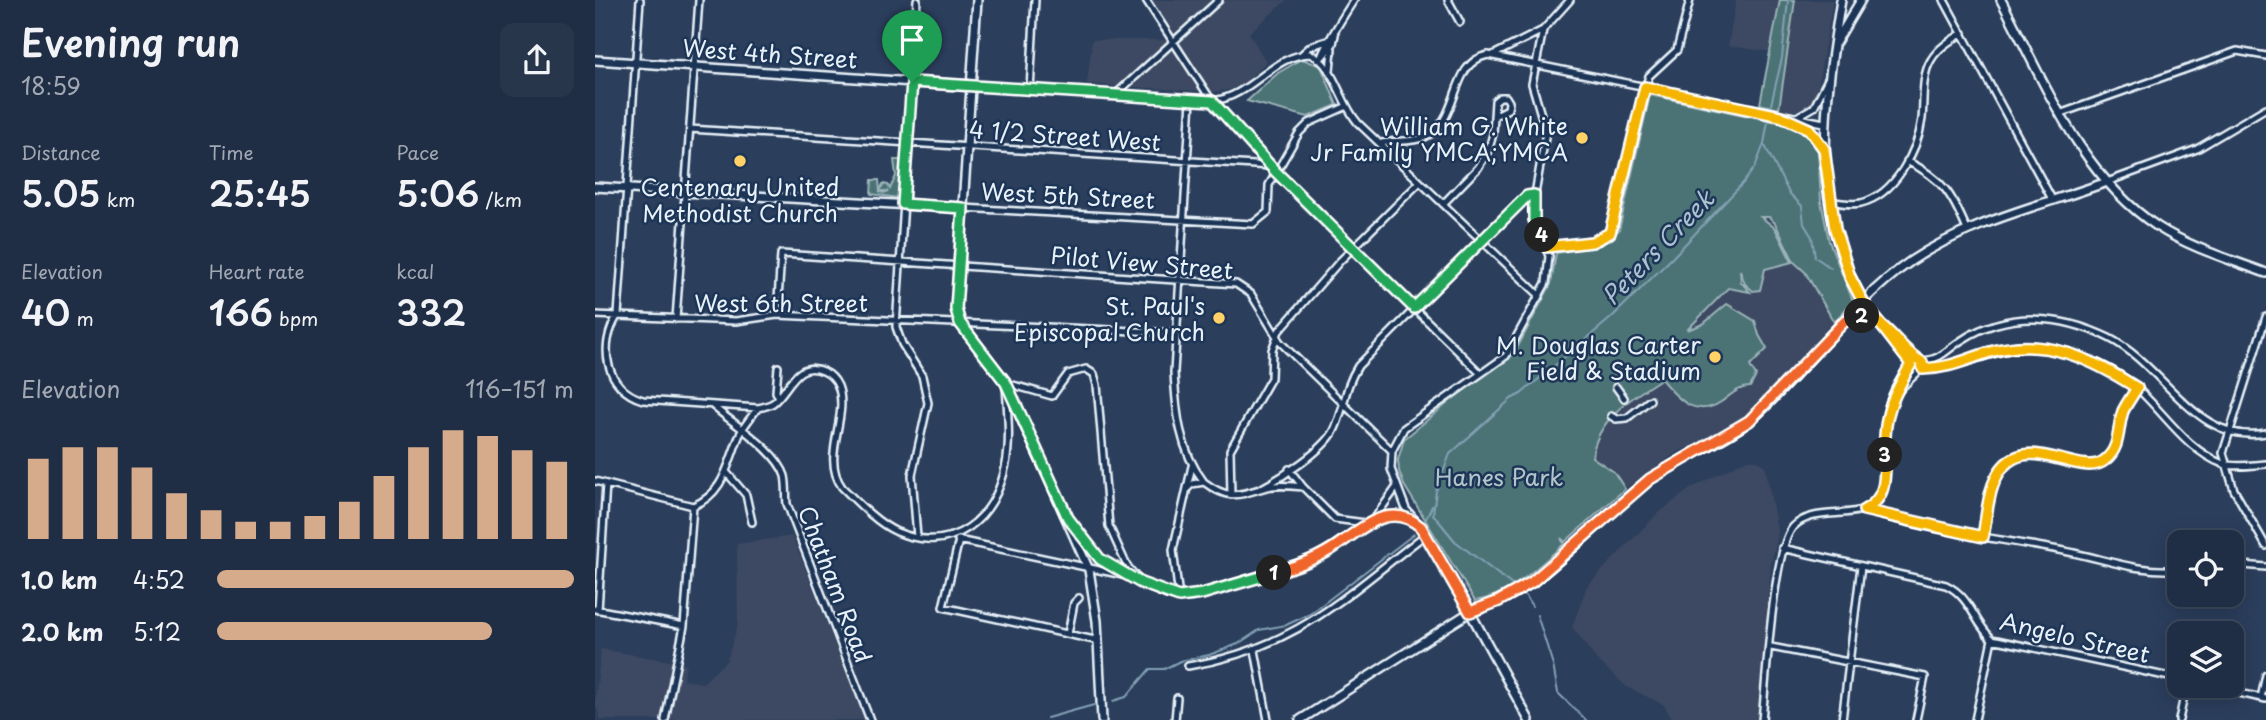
<!DOCTYPE html>
<html lang="en">
<head>
<meta charset="utf-8">
<style>
	:root { --surface:#202e45; --page:#28364c; --text:#f1f3f6; --muted:#a2a8b3; --line:#3d4a5e; --accent:#d6ab8b }
	body { margin:0; font-family:"Playpen Sans",sans-serif; background:var(--page); color:var(--text); height:100vh; display:flex; flex-direction:column; font-size:26px; white-space:nowrap }
	* { box-sizing:border-box; margin:0 }
	p { font-size:23px; color:var(--muted) }
	.icon { flex:none; width:38px; height:38px; fill:none; stroke:currentColor; stroke-width:2; stroke-linecap:round; stroke-linejoin:round }
	.map { position:relative; flex:1; overflow:hidden }
	.side { display:flex; flex-direction:column; background:var(--surface); width:595px }
	.side>* { flex:none }
	.fabs { position:absolute; left:1572px; top:530px; display:grid; gap:14px }
	.fabs a { display:grid; place-items:center; width:77px; height:77px; border-radius:14px; background:var(--surface); box-shadow:0 4px 18px #0003,0 0 0 2px var(--line); font-size:35px }
	.pin { position:absolute; display:grid; place-items:center; width:60px; height:60px; color:#fff; margin:-72px -30px; border-radius:50% 50% 50% 0; rotate:-45deg; box-shadow:0 0 7px #0007 }
	.pin .icon { rotate:45deg }
	.km { position:absolute; width:35px; height:35px; margin:-18px; border-radius:50%; background:#222; color:#fff; font-size:19px; line-height:35px; text-align:center }
	.round { display:grid; place-items:center; flex:none; width:74px; height:74px; border-radius:14px; background:var(--page) }
	.head { display:flex; align-items:center; justify-content:space-between; height:119px; padding:0 21px }
	h1 { font-size:38px; font-weight:600; line-height:52px }
	.figures { display:grid; grid-template-columns:repeat(3,1fr); gap:10px; height:119px; padding:7px 21px }
	.figures div { display:grid; align-content:center }
	.figures b { font-size:35px; font-weight:600 }
	.figures small { font-size:19px; font-weight:400 }
	.figures p { font-size:19px }
	.chart { height:196px; padding:14px 21px }
	.chart p { display:flex; justify-content:space-between }
	.chart svg { width:100%; height:126px; margin-top:7px; stroke:var(--accent); stroke-width:6 }
	ul { padding:0 21px; list-style:none; font-size:23px }
	li { display:grid; grid-template-columns:112px 84px 1fr; align-items:center; height:52px }
	li i { height:18px; border-radius:9px; background:var(--accent) }
	main { display:flex; flex:1; min-height:0 }
	.map>svg:first-child { display:block }
</style>
</head>
<body>
<main>
<section class="side">
<div class="head"><div><h1>Evening run</h1><p>18:59</p></div><a class="round"><svg class="icon" aria-label="share" viewBox="0 0 24 24"><path d="M12 15V3M7 8l5-5 5 5M5 13v7h14v-7"/></svg></a></div>
<div class="figures">
<div><p>Distance</p><b>5.05<small> km</small></b></div>
<div><p>Time</p><b>25:45</b></div>
<div><p>Pace</p><b>5:06<small> /km</small></b></div>
</div>
<div class="figures">
<div><p>Elevation</p><b>40<small> m</small></b></div>
<div><p>Heart rate</p><b>166<small> bpm</small></b></div>
<div><p>kcal</p><b>332</b></div>
</div>
<div class="chart"><p><span>Elevation</span>116–151 m</p>
<svg viewBox="0 0 160 44" preserveAspectRatio="none"><path d="M5 44V16M15 44V12M25 44V12M35 44V19M45 44V28M55 44V34M65 44V38M75 44V38M85 44V36M95 44V31M105 44V22M115 44V12M125 44V6M135 44V8M145 44V13M155 44V17"/></svg>
</div>
<ul>
<li><b>1.0 km</b>4:52<i style="width:100%"></i></li>
<li><b>2.0 km</b>5:12<i style="width:77%"></i></li>
</ul>
</section>
<div class="map">
<svg width="1671" height="720" viewBox="0 0 1671 720">
	<rect width="100%" height="100%" fill="#2b3e5c"/>
	<filter id="ink" filterUnits="userSpaceOnUse"><feTurbulence type="fractalNoise" baseFrequency=".0143" numOctaves="2"/><feDisplacementMap in="SourceGraphic" scale="14" xChannelSelector="R" yChannelSelector="G"/><feConvolveMatrix kernelMatrix="1 2 1 2 8 2 1 2 1" color-interpolation-filters="sRGB"/></filter>
	<g filter="url(#ink)">
		<!-- built -->
		<path fill="#3c4962" d="M 558,0 L 692,0 L 654,33 L 671,62 L 649,83 L 634,90 L 617,92 L 492,84 L 497,40 L 569,40 L 574,26 Z
			M 1141,0 L 1238,0 L 1222,92 L 1215,104 L 1198,112 L 1184,109 L 1192,54 L 1133,46 Z
			M 1179,209 L 1239,322 L 1149,421 L 1123,438 L 1111,439 L 1081,453 L 1030,489 L 1019,472 L 997,457 L 1003,434 L 1026,406 L 1068,366 L 1093,328 L 1130,293 L 1149,264 L 1160,220 Z
			M 1151,460 L 1162,460 L 1170,466 L 1183,535 L 1176,565 L 1162,720 L 1077,720 L 1069,705 L 1032,687 L 1001,659 L 977,627 L 992,586 L 1063,513 L 1095,489 Z
			M 197,536 L 270,720 L 6,720 L 0,702 L 6,649 L 91,664 L 88,680 L 108,683 L 132,660 L 143,624 L 142,544 Z"/>
		<!-- green -->
		<path fill="#4c7376" stroke="#9ab2b7" stroke-width="2" d="M 1185,0 L 1200,0 L 1184,109 L 1165,104 Z
			M 707,59 L 726,66 L 742,105 L 713,117 L 652,101 L 683,73 Z
			M 1055,95 L 1201,126 L 1215,135 L 1223,148 L 1226,201 L 1234,241 L 1258,301 L 1239,322 L 1210,272 L 1199,262 L 1180,223 L 1174,217 L 1166,217 L 1180,228 L 1197,262 L 1170,269 L 1165,290 L 1158,291 L 1150,284 L 1145,270 L 1146,282 L 1155,292 L 1133,288 L 1092,330 L 1108,324 L 1132,304 L 1160,321 L 1164,335 L 1172,349 L 1155,366 L 1161,376 L 1155,387 C 1143,387 1136,395 1126,402 C 1100,419 1082,398 1066,379 C 1038,397 1003,417 997,457 L 1019,472 L 1030,489 L 970,542 L 966,538 L 969,544 C 944,566 915,596 880,601 L 809,485 L 804,471 L 803,460 L 809,439 L 893,370 L 919,354 L 956,284 L 961,253 L 1005,245 L 1024,230 Z
			M 299,160 L 306,160 L 303,198 L 276,194 L 277,180 L 284,180 L 285,192 L 289,193 L 293,191 L 285,191 L 288,184 L 293,185 L 295,189 L 301,176 Z"/>
		<g fill="none" stroke-linecap="round" stroke-linejoin="round">
			<!-- stream -->
			<path stroke="#83a1b4" stroke-width="2" d="M 1175,109 L 1187,58 L 1193,0
				M 1170,146 L 1194,193 L 1207,206 L 1209,224 L 1217,237 L 1220,257 L 1236,268
				M 830,521 L 837,506
				M 917,585 L 860,541 L 838,514 L 841,491 L 855,454 L 916,399 L 926,394 L 1016,318 L 1077,258 L 1148,183 L 1160,167 L 1169,144 L 1174,115
				M 930,595 L 937,606
				M 942,615 L 958,665 L 963,693 L 991,720
				M 518,701 L 531,697 L 555,669 L 569,669 L 585,661 L 614,655 L 643,644 L 664,630 L 691,625 L 715,614 L 819,534
				M 452,718 L 499,705"/>
			<defs>
				<path id="minor" d="M 45,0 L 23,315 C 3,345 10,389 48,400 L 163,408 C 168,407 173,406 178,403 C 194,391 201,359 228,371 C 235,374 240,379 243,386 C 255,417 225,456 247,487 C 262,502 282,523 302,532 C 358,555 400,520 411,464 C 416,438 412,410 411,383 L 457,396 L 473,374 L 491,369 L 499,374 L 502,385 L 514,526 L 532,566 L 546,583
					M 322,0 L 301,327 L 307,344 L 327,376 L 333,403 L 317,475 L 322,537
					M 551,0 L 617,101 L 681,172 L 884,372
					M 853,0 L 865,22
					M 1349,0 L 1458,201
					M 707,54 L 716,46 L 732,41
					M 898,55 L 948,30
					M 726,58 C 727,50 753,9 759,0
					M 726,58 L 738,44 L 740,35
					M 735,71 L 737,49
					M 376,86 L 617,101 C 657,97 677,54 716,54 C 740,65 744,101 763,123 L 945,296
					M 435,90 L 440,0
					M 520,95 L 624,0
					M 596,100 L 579,372 C 581,411 584,450 609,482
					M 1467,113 L 1642,51 L 1671,56
					M 1200,118 L 1219,107 L 1233,79
					M 1198,121 L 1214,129 L 1229,149
					M 95,129 L 675,166
					M 787,143 C 801,140 816,143 830,137 C 867,120 853,63 893,55 L 1229,123
					M 1312,161 C 1348,179 1357,194 1372,230
					M 1512,182 L 1602,149 L 1671,108
					M 1234,201 C 1245,203 1256,205 1266,203 C 1300,195 1323,150 1327,119 C 1329,101 1326,76 1336,60 C 1343,48 1356,40 1368,33
					M 848,204 L 883,168 L 893,152 L 898,134 L 900,101 L 905,97 L 911,97 L 914,102 L 913,109 L 899,116
					M 368,208 L 658,224 L 673,212 L 674,185 L 704,133 L 714,123 L 750,107
					M 952,247 L 1006,240 L 1018,228 L 1052,82 L 1054,76 L 1082,50 L 1095,0
					M 1268,302 C 1277,313 1317,370 1323,372 L 1328,367 L 1324,360 L 1316,364
					M 0,315 L 141,321 L 182,315 L 583,333
					M 182,315 L 186,254 L 641,284 L 656,294 L 685,342 L 797,451
					M 1671,317 L 1628,453 L 1639,490 L 1671,546
					M 81,319 L 104,0
					M 1301,342 L 1322,359
					M 1326,361 C 1346,360 1351,350 1367,340 C 1413,310 1467,315 1514,338 C 1570,366 1601,446 1671,433
					M 183,367 L 181,392 L 184,397
					M 1327,369 C 1376,368 1413,338 1463,350 C 1491,356 1523,370 1544,390 C 1570,414 1593,451 1628,464 C 1641,468 1658,465 1671,464
					M 1021,387 L 1029,398
					M 1299,395 L 1323,372
					M 118,406 C 138,424 182,450 190,476 C 192,485 191,495 192,504 L 275,720
					M 1016,416 L 1021,419 L 1032,418 L 1055,400
					M 694,469 L 708,487
					M 132,473 L 151,495 L 157,522
					M 0,481 L 98,506
					M 667,488 C 687,477 728,451 739,431 C 750,409 748,390 763,366 L 931,196 L 939,195
					M 592,489 L 597,484 L 609,482 C 633,500 642,496 668,488 C 681,484 695,486 708,487 L 740,519 L 770,523
					M 636,495 L 635,450 L 676,378 L 677,350 L 684,331 L 745,261 L 825,182
					M 98,506 C 131,493 133,460 146,432 C 150,424 157,416 163,408
					M 1269,510 C 1334,531 1402,538 1469,551 C 1512,559 1537,572 1584,570
					M 473,518 L 505,559 L 530,575 L 572,595 L 596,597 L 722,557 L 779,519 L 801,488
					M 779,519 L 798,515 L 816,519
					M 1388,537 C 1391,521 1392,501 1398,485 C 1422,420 1484,482 1510,460 C 1526,448 1522,428 1529,411 C 1532,403 1537,396 1542,388
					M 363,540 L 528,575
					M 364,540 L 348,607 L 504,641
					M 1187,548 L 1351,585 C 1376,597 1378,621 1397,639 L 1584,679
					M 1636,564 L 1671,567
					M 584,597 L 578,550 L 597,466
					M 0,609 L 89,626
					M 3,610 L 11,484
					M 875,612 L 826,527 L 811,509 L 796,469 L 797,451 L 809,428 L 911,356 L 951,283 L 954,256 L 937,211 L 951,132 L 937,84 L 948,30 L 975,0
					M 473,634 L 479,603 L 484,598
					M 1176,647 L 1330,677 L 1321,720
					M 660,650 L 673,720
					M 593,666 C 702,648 747,598 830,535
					M 1613,686 L 1671,699
					M 1666,698 L 1671,675
					M 70,720 L 89,626 L 98,506
					M 580,720 L 582,698
					M 1167,720 C 1171,683 1178,549 1198,527 C 1222,502 1272,527 1287,492 C 1292,480 1290,467 1290,455 C 1288,423 1292,391 1316,366
					M 1247,720 L 1266,566
					M 1380,720 L 1397,639
					M 1584,720 L 1591,686"/>
				<path id="major" d="M 382,0 L 361,309 L 365,323 L 411,383 L 494,570 L 502,621 L 507,720
					M 1246,0 C 1229,105 1214,204 1268,302
					M 1406,0 C 1448,79 1485,176 1563,227 C 1596,248 1634,259 1671,273
					M 1241,42 L 1266,0
					M 0,60 L 376,86
					M 0,187 L 368,208
					M 1250,321 L 1267,316 L 1283,320
					M 875,612 L 934,720
					M 705,720 L 875,612 C 897,604 918,595 937,582 C 979,552 1012,511 1053,481 C 1091,453 1136,441 1169,408 C 1218,360 1259,300 1316,261 C 1375,221 1446,206 1512,182"/>
			</defs>
			<!-- minor casing -->
			<use href="#minor" stroke="#e8f1f8" stroke-width="10"/>
			<!-- major casing -->
			<use href="#major" stroke="#e8f1f8" stroke-width="12"/>
			<!-- minor -->
			<use href="#minor" stroke="#1d3557" stroke-width="5"/>
			<!-- major -->
			<use href="#major" stroke="#1d3557" stroke-width="7"/>
		</g>
	</g>
	<g fill="none" stroke-linecap="round" stroke-linejoin="round" filter="url(#ink)">
		<defs>
			<path id="split-1" d="M 317,82 L 308,204 L 368,208 L 361,309 L 365,323 L 411,383 L 473,518 L 505,559 L 546,583 L 584,597 L 607,594 L 679,573"/>
			<path id="split-2" d="M 679,573 C 698,567 717,561 735,550 C 763,533 793,498 826,527 L 875,612 L 904,601 L 937,582 L 1055,479 L 1154,421 L 1250,321 L 1267,316"/>
			<path id="split-3" d="M 1267,316 C 1291,319 1305,351 1327,362 L 1328,369 C 1356,368 1369,360 1395,352 C 1450,336 1497,359 1542,388 C 1537,396 1532,403 1528,411 C 1522,428 1526,448 1510,460 C 1484,482 1422,420 1398,485 C 1392,501 1391,521 1388,537 L 1269,510 C 1292,499 1290,477 1290,455"/>
			<path id="split-4" d="M 947,235 L 952,247 L 997,242 L 1015,233 L 1050,87 L 1185,116 L 1214,129 L 1229,149 L 1240,229 L 1255,277 L 1268,302 L 1316,364 C 1297,399 1288,414 1290,455"/>
			<path id="split-5" d="M 317,82 L 617,101 L 681,172 L 819,308 L 932,196 L 939,195 L 939,220 L 947,235"/>
		</defs>
		<!-- split-1 casing -->
		<use href="#split-1" stroke="#fff" stroke-width="14"/>
		<!-- split-2 casing -->
		<use href="#split-2" stroke="#fff" stroke-width="14"/>
		<!-- split-3 casing -->
		<use href="#split-3" stroke="#fff" stroke-width="14"/>
		<!-- split-4 casing -->
		<use href="#split-4" stroke="#fff" stroke-width="14"/>
		<!-- split-5 casing -->
		<use href="#split-5" stroke="#fff" stroke-width="14"/>
		<!-- split-1 -->
		<use href="#split-1" stroke="#22a559" stroke-width="9"/>
		<!-- split-2 -->
		<use href="#split-2" stroke="#f0652b" stroke-width="9"/>
		<!-- split-3 -->
		<use href="#split-3" stroke="#f5b400" stroke-width="9"/>
		<!-- split-4 -->
		<use href="#split-4" stroke="#f5b400" stroke-width="9"/>
		<!-- split-5 -->
		<use href="#split-5" stroke="#22a559" stroke-width="9"/>
	</g>
	<!-- markers -->
	<g fill="#ffd166" stroke="#1d3557" stroke-width="2.5">
		<circle cx="987" cy="138" r="7"/>
		<circle cx="145" cy="161" r="7"/>
		<circle cx="624" cy="318" r="7"/>
		<circle cx="1120" cy="357" r="7"/>
	</g>
	<g text-anchor="middle" dominant-baseline="central" stroke-width="5" stroke-linejoin="round" paint-order="stroke">
		<!-- street labels -->
		<g font-size="23" fill="#e8f1f8" stroke="#1d3557">
			<text transform="translate(175 53) rotate(4)">West 4th Street</text>
			<text transform="translate(470 135) rotate(4)">4 1/2 Street West</text>
			<text transform="translate(473 195) rotate(3)">West 5th Street</text>
			<text transform="translate(547 262) rotate(5)">Pilot View Street</text>
			<text x="186" y="302">West 6th Street</text>
			<text transform="translate(241 584) rotate(69)">Chatham Road</text>
			<text transform="translate(1480 637) rotate(13)">Angelo Street</text>
		</g>
		<!-- poi labels -->
		<g font-size="23" fill="#e8f1f8" stroke="#1d3557" text-anchor="end">
			<text x="973" y="125">William G. White<tspan x="973" dy="26">Jr Family YMCA;YMCA</tspan></text>
			<text x="145" y="186" text-anchor="middle">Centenary United<tspan x="145" dy="26">Methodist Church</tspan></text>
			<text x="610" y="305">St. Paul's<tspan x="610" dy="26">Episcopal Church</tspan></text>
			<text x="1106" y="344">M. Douglas Carter<tspan x="1106" dy="26">Field &amp; Stadium</tspan></text>
		</g>
		<!-- park labels -->
		<g font-size="23" fill="#b1c5ca" stroke="#1d3557">
			<text x="904" y="476">Hanes Park</text>
		</g>
		<!-- water labels -->
		<g font-size="24" font-style="italic" fill="#adc2d0" stroke="#1d3557">
			<text transform="translate(1062 247) rotate(-46)">Peters Creek</text>
		</g>
	</g>
</svg>
<div class="fabs">
<a><svg class="icon" aria-label="locate" viewBox="0 0 24 24"><circle cx="12" cy="12" r="6"/><path d="M12 2v4M12 18v4M2 12h4M18 12h4"/></svg></a>
<a><svg class="icon" aria-label="layers" viewBox="0 0 24 24"><path d="M12 4l9 5-9 5-9-5zM3 14l9 5 9-5"/></svg></a>
</div>
<div class="pin" style="left:317px;top:82px;background:#1e9e55"><svg class="icon" aria-label="arrive" viewBox="0 0 24 24"><path d="M6 21V4h12l-3 4 3 4H6"/></svg></div>
<b class="km" style="left:679px;top:573px">1</b>
<b class="km" style="left:1267px;top:316px">2</b>
<b class="km" style="left:1290px;top:455px">3</b>
<b class="km" style="left:947px;top:235px">4</b>
</div>
</main>
</body>
</html>
